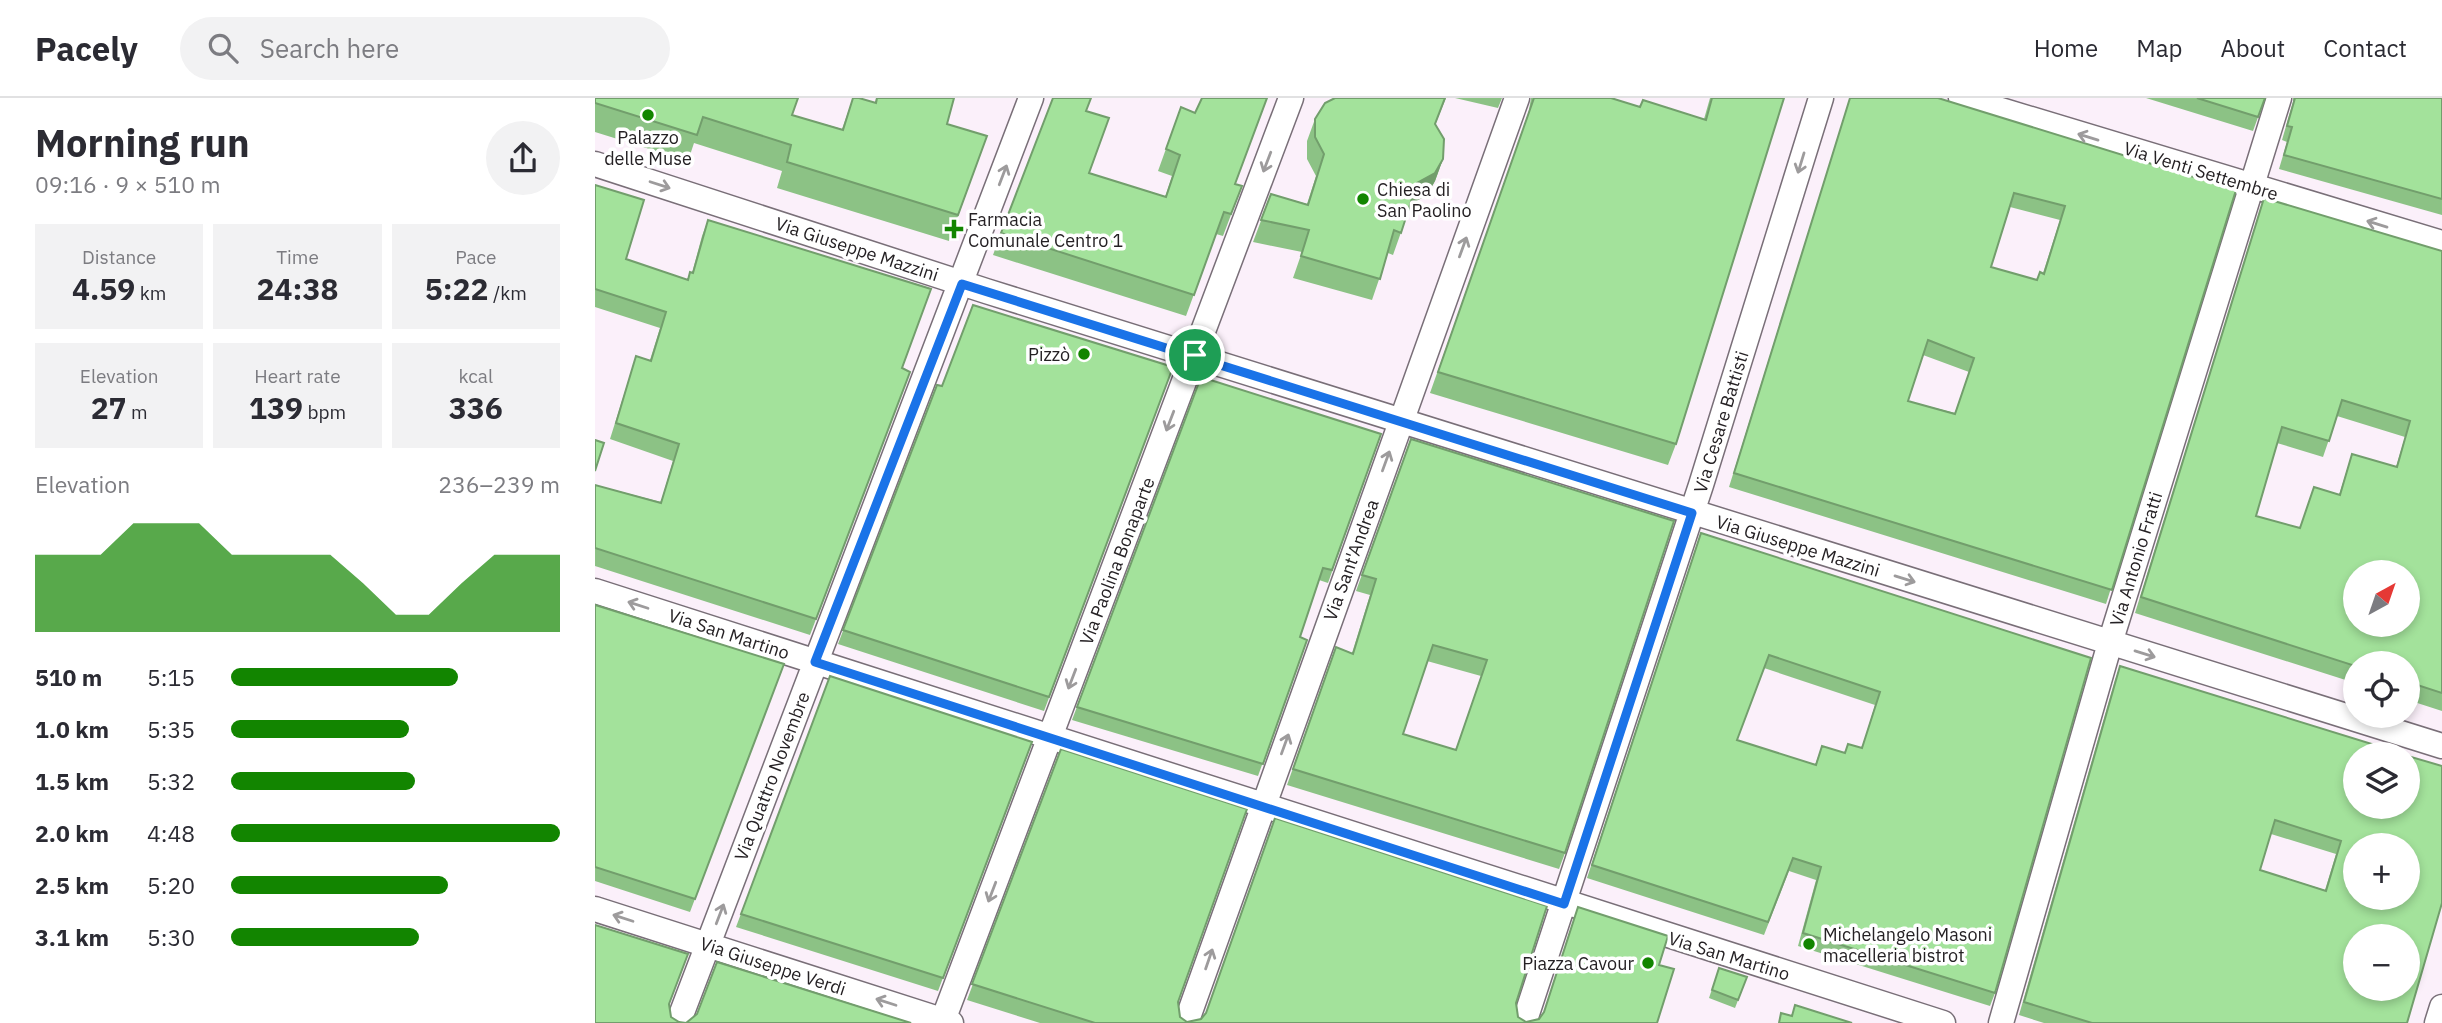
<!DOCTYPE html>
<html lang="en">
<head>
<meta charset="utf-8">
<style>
	:root { --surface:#fff; --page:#f2f2f3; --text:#2b2b33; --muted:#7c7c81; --line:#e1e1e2; --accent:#128500 }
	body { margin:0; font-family:"IBM Plex Sans",sans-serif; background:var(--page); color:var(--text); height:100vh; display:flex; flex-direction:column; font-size:26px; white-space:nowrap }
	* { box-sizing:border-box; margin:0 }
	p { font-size:23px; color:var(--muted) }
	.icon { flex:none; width:38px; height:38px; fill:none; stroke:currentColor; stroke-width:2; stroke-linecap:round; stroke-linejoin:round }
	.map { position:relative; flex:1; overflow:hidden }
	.side { display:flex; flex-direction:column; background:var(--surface); width:595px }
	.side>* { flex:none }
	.needle { width:46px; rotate:40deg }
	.tools { position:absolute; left:1748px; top:462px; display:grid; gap:14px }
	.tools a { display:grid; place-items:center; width:77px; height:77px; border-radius:50%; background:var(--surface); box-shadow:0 4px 10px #0003; font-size:35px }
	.pin { position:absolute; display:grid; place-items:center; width:60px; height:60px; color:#fff; margin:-30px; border:4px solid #fff; border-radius:50%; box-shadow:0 2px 7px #0007 }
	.round { display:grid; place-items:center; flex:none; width:74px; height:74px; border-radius:37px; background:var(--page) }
	.summary { display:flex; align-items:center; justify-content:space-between; height:119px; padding:0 35px }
	h1 { font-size:38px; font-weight:800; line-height:52px }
	.stats { display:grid; grid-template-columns:repeat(3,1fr); gap:10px; height:119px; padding:7px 35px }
	.stats div { display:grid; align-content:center; border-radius:0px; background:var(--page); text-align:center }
	.stats b { font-size:30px; font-weight:800 }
	.stats small { font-size:19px; font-weight:400 }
	.stats p { font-size:19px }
	.chart { height:196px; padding:14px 35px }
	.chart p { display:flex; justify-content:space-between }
	.chart svg { width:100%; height:126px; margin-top:7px; fill:var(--accent); opacity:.7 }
	ul { padding:0 35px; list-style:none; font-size:23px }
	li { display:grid; grid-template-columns:112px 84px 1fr; align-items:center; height:52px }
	li i { height:18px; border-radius:9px; background:var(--accent) }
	header { display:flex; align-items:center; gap:42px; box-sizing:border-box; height:98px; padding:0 35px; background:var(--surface); border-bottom:2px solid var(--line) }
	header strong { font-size:33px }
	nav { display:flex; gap:38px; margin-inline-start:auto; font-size:24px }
	.search { width:490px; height:63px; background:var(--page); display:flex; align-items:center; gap:18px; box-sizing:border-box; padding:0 24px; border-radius:38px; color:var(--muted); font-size:26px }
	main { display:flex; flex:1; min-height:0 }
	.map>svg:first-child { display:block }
</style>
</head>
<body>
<header>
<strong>Pacely</strong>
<div class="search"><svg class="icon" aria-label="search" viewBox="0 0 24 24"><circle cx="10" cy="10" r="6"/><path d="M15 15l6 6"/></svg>Search here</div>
<nav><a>Home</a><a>Map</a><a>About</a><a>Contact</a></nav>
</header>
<main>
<section class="side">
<div class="summary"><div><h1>Morning run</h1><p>09:16 · 9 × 510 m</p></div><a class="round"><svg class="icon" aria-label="share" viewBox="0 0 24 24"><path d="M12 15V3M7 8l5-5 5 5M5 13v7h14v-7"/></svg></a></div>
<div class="stats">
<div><p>Distance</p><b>4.59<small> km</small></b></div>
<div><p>Time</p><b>24:38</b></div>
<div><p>Pace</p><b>5:22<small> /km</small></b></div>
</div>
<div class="stats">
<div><p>Elevation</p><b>27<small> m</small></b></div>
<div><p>Heart rate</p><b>139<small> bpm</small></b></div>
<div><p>kcal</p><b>336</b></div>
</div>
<div class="chart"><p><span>Elevation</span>236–239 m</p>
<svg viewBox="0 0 160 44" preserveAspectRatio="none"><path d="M0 44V17L10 17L20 17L30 6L40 6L50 6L60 17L70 17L80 17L90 17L100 27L110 38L120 38L130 27L140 17L150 17L160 17V44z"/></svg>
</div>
<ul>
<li><b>510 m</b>5:15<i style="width:69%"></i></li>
<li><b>1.0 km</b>5:35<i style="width:54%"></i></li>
<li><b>1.5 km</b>5:32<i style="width:56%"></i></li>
<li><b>2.0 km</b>4:48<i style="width:100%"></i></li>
<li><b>2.5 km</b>5:20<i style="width:66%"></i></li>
<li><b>3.1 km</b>5:30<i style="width:57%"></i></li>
</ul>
</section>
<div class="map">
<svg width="1847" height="925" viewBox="0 0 1847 925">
	<rect width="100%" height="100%" fill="#fbf0fa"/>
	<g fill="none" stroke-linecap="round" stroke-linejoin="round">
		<defs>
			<path id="street" d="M 1366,0 L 1847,145
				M 0,66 L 391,193 L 1847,648
				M 0,493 L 1348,925
				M 0,811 L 356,925
				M 83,925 L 436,0
				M 347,925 L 696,0
				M 591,925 L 922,0
				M 929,925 L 1106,387 L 1226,0
				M 1406,925 L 1515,545 L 1684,0
				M 1842,925 L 1847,909"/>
		</defs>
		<!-- street casing -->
		<use href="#street" stroke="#796f78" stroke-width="27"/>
		<!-- street -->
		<use href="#street" stroke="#fff" stroke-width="24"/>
	</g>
	<!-- wall -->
	<path fill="#8cc285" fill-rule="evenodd" d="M 0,0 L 197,17 L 247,31 L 258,0 L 280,5 L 281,0 L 359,0 L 352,26 L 392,38 L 354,143 L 182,90 L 187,73 L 99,45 L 93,63 L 0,34 Z
		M 740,0 L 851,0 L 840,27 L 848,61 L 840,83 L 832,97 L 816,106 L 798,157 L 793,155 L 777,202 L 698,180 L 707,154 L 658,144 L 676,96 L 712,106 L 721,78 L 712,61 L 712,43 L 720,21 Z
		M 860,0 L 907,0 L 903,10 Z
		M 936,0 L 1016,0 L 1045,9 L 1109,21 L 1115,0 L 1189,0 L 1081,346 L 1073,367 L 835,295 L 933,18 Z
		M 1255,0 L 1343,0 L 1641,92 L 1511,506 L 1134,389 ZM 1415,109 L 1465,122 L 1448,175 L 1445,174 L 1442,182 L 1396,169 ZM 1328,257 L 1374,274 L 1360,315 L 1313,303 Z
		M 1551,0 L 1670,0 L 1658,33 Z
		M 1698,0 L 1847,0 L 1847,117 L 1684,71 L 1692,44 L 1687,42 L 1698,4 Z
		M 586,9 L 600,15 L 640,86 L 639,109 L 628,138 L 621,136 L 591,218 L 398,157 L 406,135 L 492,13 L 494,75 L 570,99 L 577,78 L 563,73 Z
		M 0,87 L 31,161 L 93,182 L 97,175 L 107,138 L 113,122 L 307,270 L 315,274 L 215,537 L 0,468 L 0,387 L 66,404 L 78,363 L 15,341 L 41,258 L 55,262 L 65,230 L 0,209 Z
		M 1669,100 L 1847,153 L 1847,613 L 1813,602 L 1813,565 L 1760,565 L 1760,585 L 1540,515 ZM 1742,318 L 1810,339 L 1801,369 L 1757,356 L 1744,397 L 1705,430 L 1661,418 L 1682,345 L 1728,359 Z
		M 606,279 L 786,336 L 733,485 L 724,482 L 705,539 L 712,542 L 663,678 L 477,622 Z
		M 573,283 L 449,613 L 243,546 L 342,287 L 347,288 Z
		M 816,341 L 970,755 L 964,771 L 692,687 L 741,549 L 757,555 L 775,497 L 761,493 ZM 832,563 L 886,578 L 861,652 L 808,636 Z
		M 1102,448 L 1496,560 L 1400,895 L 1395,908 L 1203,848 L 1221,782 L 1194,773 L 1169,837 L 992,780 ZM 1169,570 L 1280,607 L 1267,650 L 1249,655 L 1227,648 L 1220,667 L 1142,642 Z
		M 0,507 L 189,566 L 95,814 L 0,783 Z
		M 1525,568 L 1809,656 L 1812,925 L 1449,925 L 1424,917 L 1520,582 ZM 1676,736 L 1741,756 L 1730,792 L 1665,772 Z
		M 235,578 L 437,644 L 343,893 L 141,829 Z
		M 466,651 L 583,904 L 585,919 L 592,924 L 921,905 L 923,919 L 931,924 L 944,921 L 948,916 L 978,825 L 1064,867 L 1062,925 L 445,925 L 372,902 Z
		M 1124,870 L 1152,879 L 1140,910 L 1114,900 Z"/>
	<!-- shaded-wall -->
	<path fill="#729e6c" d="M 848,61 L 840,83 L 832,97 L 814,107 L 822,85 Z"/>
	<!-- building -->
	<path fill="#a3e29b" stroke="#729e6c" stroke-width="2" fill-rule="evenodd" d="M 0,0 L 203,0 L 197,17 L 248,32 L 258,0 L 264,0 L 281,5 L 282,0 L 359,0 L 352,26 L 392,38 L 363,117 L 192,64 L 196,47 L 108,19 L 102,37 L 0,5 Z
		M 458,0 L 496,0 L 491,13 L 514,20 L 494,75 L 571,99 L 585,57 L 571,51 L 586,9 L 600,15 L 607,0 L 672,0 L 640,86 L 647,88 L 636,116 L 629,114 L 599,197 L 406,135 Z
		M 740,0 L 850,0 L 840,26 L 849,41 L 848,61 L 840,75 L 822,85 L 806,135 L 799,132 L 785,181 L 706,158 L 714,132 L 666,122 L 676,96 L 713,107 L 729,56 L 720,39 L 720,21 L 730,5 Z
		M 939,0 L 1016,0 L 1045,9 L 1048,2 L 1111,22 L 1117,0 L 1189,0 L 1081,346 L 843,274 Z
		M 1255,0 L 1343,0 L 1641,92 L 1517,492 L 1139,375 ZM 1419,95 L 1470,108 L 1449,176 L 1445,174 L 1442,182 L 1396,169 ZM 1333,242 L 1379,260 L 1360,316 L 1313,303 Z
		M 1602,0 L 1670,0 L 1663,19 Z
		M 1700,0 L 1847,0 L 1847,101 L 1689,57 L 1697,29 L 1692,28 Z
		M 0,87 L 49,102 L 31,161 L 93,182 L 95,174 L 98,175 L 113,122 L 336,191 L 307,270 L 315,274 L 221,521 L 0,450 L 0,387 L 66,405 L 84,346 L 21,325 L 41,258 L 56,263 L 71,214 L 0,191 Z
		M 1669,100 L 1847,153 L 1847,595 L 1813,584 L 1813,565 L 1760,565 L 1760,568 L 1546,499 ZM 1747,302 L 1815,323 L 1802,369 L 1757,356 L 1745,397 L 1719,389 L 1705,430 L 1661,418 L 1687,329 L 1734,343 ZM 1760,474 L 1813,474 L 1813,527 L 1760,527 Z
		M 378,207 L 578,269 L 454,599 L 248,532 L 342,287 L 347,288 Z
		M 606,279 L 786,336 L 737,472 L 728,470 L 705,539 L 712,542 L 668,666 L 482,609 Z
		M 816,341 L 1079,423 L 970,755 L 698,671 L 741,549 L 758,556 L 781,481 L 767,477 ZM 838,547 L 892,562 L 861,652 L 808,636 Z
		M 0,342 L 9,345 L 0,373 Z
		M 1106,435 L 1496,560 L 1400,895 L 1208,835 L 1226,769 L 1198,760 L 1173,824 L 997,767 ZM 1174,557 L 1285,594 L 1267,650 L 1253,646 L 1250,655 L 1227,648 L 1221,667 L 1142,642 Z
		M 0,507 L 189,566 L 100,801 L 0,769 Z
		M 1525,568 L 1809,656 L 1760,656 L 1760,709 L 1813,709 L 1813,658 L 1847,668 L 1847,805 L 1812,925 L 1497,925 L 1429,904 ZM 1680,722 L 1746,743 L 1731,793 L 1665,772 ZM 1760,747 L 1813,747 L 1813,800 L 1760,800 ZM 1760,838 L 1813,838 L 1813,891 L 1760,891 Z
		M 235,578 L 437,644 L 348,880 L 146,816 Z
		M 466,651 L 652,711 L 583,904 L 585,919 L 592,924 L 606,921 L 611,915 L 680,720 L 952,808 L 921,905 L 923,919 L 931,924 L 944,921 L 949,914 L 983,809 L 1073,838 L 1064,867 L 1079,871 L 1062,925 L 500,925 L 377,886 Z
		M 0,827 L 93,856 L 74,906 L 76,919 L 84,924 L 91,925 L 102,916 L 122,864 L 316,925 L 0,925 Z
		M 1124,870 L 1152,879 L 1143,902 L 1117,892 Z
		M 1200,907 L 1257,925 L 1184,925 L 1186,915 L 1197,918 Z"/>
	<!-- one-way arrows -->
	<defs><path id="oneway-shaft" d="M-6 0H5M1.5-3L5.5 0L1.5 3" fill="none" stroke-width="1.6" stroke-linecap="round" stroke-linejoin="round" transform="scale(1.75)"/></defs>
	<g stroke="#9d9b9c">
		<use href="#oneway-shaft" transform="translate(1493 39) rotate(-163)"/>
		<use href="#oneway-shaft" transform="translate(672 64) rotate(111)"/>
		<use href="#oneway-shaft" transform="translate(1206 65) rotate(107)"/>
		<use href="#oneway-shaft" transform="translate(408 77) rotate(-69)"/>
		<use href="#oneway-shaft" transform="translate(65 87) rotate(18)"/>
		<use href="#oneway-shaft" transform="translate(1782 126) rotate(-163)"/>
		<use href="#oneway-shaft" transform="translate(868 149) rotate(-70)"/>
		<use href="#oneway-shaft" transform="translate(575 323) rotate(111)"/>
		<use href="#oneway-shaft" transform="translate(791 363) rotate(-70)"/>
		<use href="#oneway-shaft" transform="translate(1310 481) rotate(17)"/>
		<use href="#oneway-shaft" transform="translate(43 507) rotate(-162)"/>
		<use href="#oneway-shaft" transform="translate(1550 556) rotate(17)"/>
		<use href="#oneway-shaft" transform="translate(477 581) rotate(111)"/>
		<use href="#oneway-shaft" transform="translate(690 646) rotate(-70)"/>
		<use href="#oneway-shaft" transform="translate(397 794) rotate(111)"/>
		<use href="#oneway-shaft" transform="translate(125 816) rotate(-69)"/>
		<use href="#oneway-shaft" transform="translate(28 820) rotate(-162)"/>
		<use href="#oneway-shaft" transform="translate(614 861) rotate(-71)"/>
		<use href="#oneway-shaft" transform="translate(291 904) rotate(-162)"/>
	</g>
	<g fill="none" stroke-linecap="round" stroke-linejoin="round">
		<defs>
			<path id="route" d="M 367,186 L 1097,415 L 969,806 L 220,564 Z"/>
		</defs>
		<!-- route casing -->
		<use href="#route" stroke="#fff" stroke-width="14"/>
		<!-- route -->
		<use href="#route" stroke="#1a73e8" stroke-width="9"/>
	</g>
	<!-- markers -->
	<g fill="#128500" stroke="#fff" stroke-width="2.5">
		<circle cx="53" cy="17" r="7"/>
		<circle cx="768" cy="101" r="7"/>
		<path d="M355.5 120.5h7v7h7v7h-7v7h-7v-7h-7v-7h7z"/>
		<circle cx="489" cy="256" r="7"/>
		<circle cx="1214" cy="846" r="7"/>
		<circle cx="1053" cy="865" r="7"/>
	</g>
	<g text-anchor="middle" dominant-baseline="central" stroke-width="7" stroke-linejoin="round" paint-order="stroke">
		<!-- poi labels -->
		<g font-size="18" fill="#252124" stroke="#fff" text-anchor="start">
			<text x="53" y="39" text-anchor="middle">Palazzo<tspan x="53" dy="21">delle Muse</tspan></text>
			<text x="782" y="91">Chiesa di<tspan x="782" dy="21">San Paolino</tspan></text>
			<text x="373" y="121">Farmacia<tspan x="373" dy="21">Comunale Centro 1</tspan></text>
			<text x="475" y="256" text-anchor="end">Pizzò</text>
			<text x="1228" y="836">Michelangelo Masoni<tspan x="1228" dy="21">macelleria bistrot</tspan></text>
			<text x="1039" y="865" text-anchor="end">Piazza Cavour</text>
		</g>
		<!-- street labels -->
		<g font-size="18" fill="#252124" stroke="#fff">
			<text transform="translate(1606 73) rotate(17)">Via Venti Settembre</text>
			<text transform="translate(262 151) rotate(18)">Via Giuseppe Mazzini</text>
			<text transform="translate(1126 324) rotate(-73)">Via Cesare Battisti</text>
			<text transform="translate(1203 448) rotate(17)">Via Giuseppe Mazzini</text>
			<text transform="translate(1541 461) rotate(-73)">Via Antonio Fratti</text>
			<text transform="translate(756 462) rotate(-70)">Via Sant'Andrea</text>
			<text transform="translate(522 463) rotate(-69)">Via Paolina Bonaparte</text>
			<text transform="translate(134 536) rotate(18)">Via San Martino</text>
			<text transform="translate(177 678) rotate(-69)">Via Quattro Novembre</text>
			<text transform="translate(1134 858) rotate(17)">Via San Martino</text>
			<text transform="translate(178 868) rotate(18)">Via Giuseppe Verdi</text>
		</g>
	</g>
</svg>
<div class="tools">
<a><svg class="needle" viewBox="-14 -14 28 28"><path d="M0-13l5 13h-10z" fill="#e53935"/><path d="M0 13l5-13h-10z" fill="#7c7c81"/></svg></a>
<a><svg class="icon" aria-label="locate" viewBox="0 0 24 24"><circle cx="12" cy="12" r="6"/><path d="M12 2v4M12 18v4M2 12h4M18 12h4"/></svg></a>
<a><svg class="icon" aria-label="layers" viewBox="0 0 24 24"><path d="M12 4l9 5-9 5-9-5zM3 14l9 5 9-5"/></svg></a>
<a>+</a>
<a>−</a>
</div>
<div class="pin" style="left:600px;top:257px;background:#1e9e55"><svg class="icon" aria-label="arrive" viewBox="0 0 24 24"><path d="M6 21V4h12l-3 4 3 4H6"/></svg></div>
</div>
</main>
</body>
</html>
